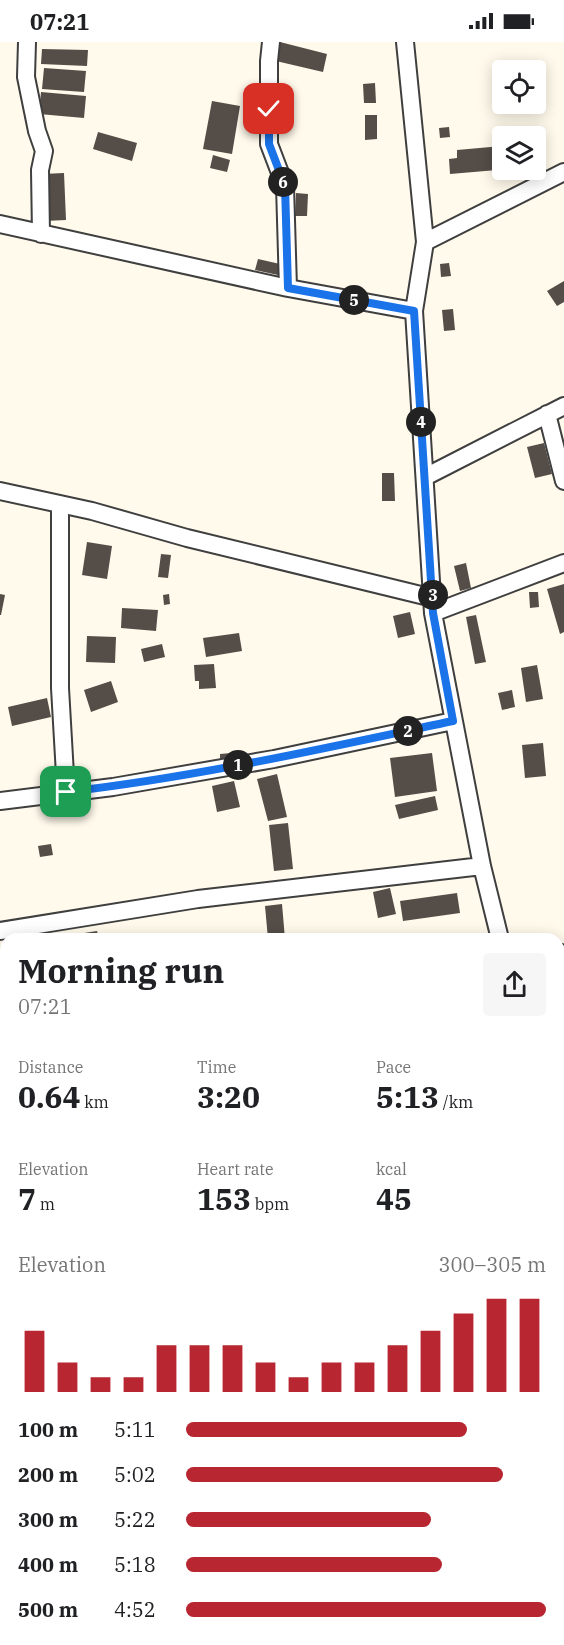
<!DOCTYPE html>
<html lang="en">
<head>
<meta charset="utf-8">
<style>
	:root { --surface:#fff; --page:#f6f6f6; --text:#202124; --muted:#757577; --accent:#b82731 }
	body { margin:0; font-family:"IBM Plex Serif",serif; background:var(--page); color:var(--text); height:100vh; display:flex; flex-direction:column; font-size:22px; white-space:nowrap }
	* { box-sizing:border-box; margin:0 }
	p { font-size:20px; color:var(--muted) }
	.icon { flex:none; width:33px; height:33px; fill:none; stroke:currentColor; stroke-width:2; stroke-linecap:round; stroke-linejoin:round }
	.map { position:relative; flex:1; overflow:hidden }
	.side { position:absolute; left:0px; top:891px; width:564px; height:712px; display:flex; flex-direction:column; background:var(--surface); border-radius:18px 18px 0 0; box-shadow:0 3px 15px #0003 }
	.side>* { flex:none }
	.tools { position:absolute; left:492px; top:18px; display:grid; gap:12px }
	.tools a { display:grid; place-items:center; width:54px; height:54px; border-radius:6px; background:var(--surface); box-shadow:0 3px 15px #0003; font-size:30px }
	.pin { position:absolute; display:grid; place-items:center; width:51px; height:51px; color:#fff; margin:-26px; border-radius:12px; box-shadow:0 3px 9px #0006 }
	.km { position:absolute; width:30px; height:30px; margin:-15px; border-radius:50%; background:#222; color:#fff; font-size:16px; line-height:30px; text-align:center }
	.round { display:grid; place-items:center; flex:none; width:63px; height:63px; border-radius:6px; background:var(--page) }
	.overview { display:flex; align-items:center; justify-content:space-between; height:102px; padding:0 18px }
	h1 { font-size:33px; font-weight:700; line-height:45px }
	.metrics { display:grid; grid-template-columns:repeat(3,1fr); gap:9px; height:102px; padding:6px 18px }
	.metrics div { display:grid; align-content:center }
	.metrics b { font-size:30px; font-weight:700 }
	.metrics small { font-size:16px; font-weight:400 }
	.metrics p { font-size:16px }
	.chart { height:168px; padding:12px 18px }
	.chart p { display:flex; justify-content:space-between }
	.chart svg { width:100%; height:108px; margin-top:6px; stroke:var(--accent); stroke-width:6 }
	ul { padding:0 18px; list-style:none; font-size:20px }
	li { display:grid; grid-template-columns:96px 72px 1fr; align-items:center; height:45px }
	li i { height:15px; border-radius:8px; background:var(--accent) }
	.status { display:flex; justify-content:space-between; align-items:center; height:42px; padding:0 30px; background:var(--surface); direction:ltr }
	.status svg { height:16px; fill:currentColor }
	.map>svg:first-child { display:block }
</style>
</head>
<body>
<div class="status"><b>07:21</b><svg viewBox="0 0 49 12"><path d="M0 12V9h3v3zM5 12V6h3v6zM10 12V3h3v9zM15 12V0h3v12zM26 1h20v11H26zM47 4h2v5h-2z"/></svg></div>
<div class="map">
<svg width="564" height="1603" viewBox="0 0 564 1603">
	<rect width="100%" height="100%" fill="#fffaeb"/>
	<!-- building -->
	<path fill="#544d48" d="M 280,0 L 327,12 L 323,30 L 276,19 Z
		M 42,7 L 88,8 L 87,24 L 41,22 Z
		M 44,26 L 86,29 L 84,50 L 42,47 Z
		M 375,41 L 376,61 L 364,61 L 363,42 Z
		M 41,50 L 86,54 L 84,76 L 39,72 Z
		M 212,59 L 240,64 L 232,112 L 203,107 Z
		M 248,66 L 260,69 L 257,79 L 246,76 Z
		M 365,73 L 377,73 L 377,97 L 365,98 Z
		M 449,85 L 450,95 L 440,96 L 439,86 Z
		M 523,87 L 523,94 L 505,94 L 504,89 Z
		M 98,90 L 137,101 L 132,119 L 93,107 Z
		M 502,104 L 502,128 L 526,128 L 527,135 L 497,137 L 497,128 L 450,132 L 449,117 L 457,116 L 457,108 Z
		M 213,113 L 230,118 L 227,130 L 210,126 Z
		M 64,131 L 66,178 L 45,179 L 43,132 Z
		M 296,151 L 308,152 L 307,174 L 295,174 Z
		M 258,217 L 280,222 L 278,233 L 255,228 Z
		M 449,221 L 451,234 L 441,235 L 440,222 Z
		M 564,239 L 564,260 L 557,264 L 547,249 Z
		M 453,267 L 455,288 L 444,289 L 442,268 Z
		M 544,401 L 552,432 L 535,436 L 527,405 Z
		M 382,431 L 394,431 L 395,459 L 382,459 Z
		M 87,500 L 112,504 L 107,537 L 82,533 Z
		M 161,512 L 171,513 L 168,536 L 158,535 Z
		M 466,521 L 471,546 L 460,549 L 454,524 Z
		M 564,542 L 564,590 L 560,592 L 547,547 Z
		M 529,550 L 538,550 L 539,565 L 530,566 Z
		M 0,552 L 5,553 L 1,573 L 0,573 Z
		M 169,552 L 170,562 L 164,563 L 163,553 Z
		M 122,566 L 158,568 L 156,589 L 121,586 Z
		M 410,570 L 415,592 L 398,596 L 393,574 Z
		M 476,573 L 486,620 L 475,622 L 466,575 Z
		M 239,591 L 242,609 L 206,615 L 203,596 Z
		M 87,594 L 116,595 L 115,621 L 86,620 Z
		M 162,602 L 165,615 L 144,620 L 141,607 Z
		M 214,622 L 216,646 L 199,647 L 199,639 L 195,639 L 194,623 Z
		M 537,623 L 543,657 L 526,660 L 521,626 Z
		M 111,639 L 118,660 L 91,670 L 84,648 Z
		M 512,648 L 515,665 L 502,668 L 498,651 Z
		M 47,656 L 51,675 L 12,684 L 8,665 Z
		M 543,701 L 546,734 L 525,736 L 522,703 Z
		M 231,711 L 232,720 L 220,721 L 220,712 Z
		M 432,711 L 437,749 L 395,755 L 390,716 Z
		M 277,732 L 287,775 L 268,779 L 257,737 Z
		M 234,739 L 240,765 L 217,770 L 212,744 Z
		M 435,754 L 438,768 L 399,777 L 395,763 Z
		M 288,781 L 293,827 L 274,829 L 269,783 Z
		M 51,802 L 53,813 L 40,815 L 38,804 Z
		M 390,846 L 396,872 L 378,876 L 373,850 Z
		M 457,851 L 460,871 L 403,879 L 400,859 Z
		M 282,862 L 285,897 L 268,897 L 265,864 Z
		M 97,889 L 99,897 L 78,897 L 78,892 Z
		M 6,1153 L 6,1171 L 3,1172 L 0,1154 Z
		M 0,1353 L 3,1353 L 5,1371 L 0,1371 Z
		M 6,1529 L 6,1547 L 0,1547 L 0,1530 Z
		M 0,1556 L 6,1556 L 6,1573 L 0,1574 Z"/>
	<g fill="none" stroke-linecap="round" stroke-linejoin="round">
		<defs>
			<path id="minor" d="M 27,0 L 26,35 L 37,89 L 44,109 L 40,128 L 41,192
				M 271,0 L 269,19 L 269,102 L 285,144 L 288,246
				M 405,0 L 425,200 L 414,269 L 433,571 L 482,824 L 500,897
				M 0,182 L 288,246 L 414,269
				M 425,200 L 564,130
				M 547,372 L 564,439
				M 425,435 L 564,364
				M 0,449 L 92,469 L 187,496 L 433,556
				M 60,462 L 60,646 L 66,750
				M 433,571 L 564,521
				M 0,759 L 113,745 L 274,717 L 453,679
				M 0,889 L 198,857 L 482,824
				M 558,910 L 564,912
				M 0,1086 L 6,1085
				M 558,1194 L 564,1193
				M 0,1285 L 6,1285
				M 558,1292 L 564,1319
				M 0,1464 L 6,1464
				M 558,1467 L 564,1467"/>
		</defs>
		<!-- minor casing -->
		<use href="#minor" stroke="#3f3f3f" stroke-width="20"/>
		<!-- minor -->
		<use href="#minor" stroke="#fff" stroke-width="16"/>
	</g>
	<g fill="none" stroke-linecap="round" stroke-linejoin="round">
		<defs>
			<path id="route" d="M 66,750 C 197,735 325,706 453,679 L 433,571 L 414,269 L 288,246 L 285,144 L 269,102 L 269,67"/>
		</defs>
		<!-- route casing -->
		<use href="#route" stroke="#fff" stroke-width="12"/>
		<!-- route -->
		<use href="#route" stroke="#1a73e8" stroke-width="8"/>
	</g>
</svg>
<div class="tools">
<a><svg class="icon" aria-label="locate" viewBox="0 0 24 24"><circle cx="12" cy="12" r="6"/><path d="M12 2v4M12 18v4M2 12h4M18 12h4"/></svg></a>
<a><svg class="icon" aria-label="layers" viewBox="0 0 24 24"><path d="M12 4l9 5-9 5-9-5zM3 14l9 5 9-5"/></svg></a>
</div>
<div class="pin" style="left:66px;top:750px;background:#1e9e55"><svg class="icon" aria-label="arrive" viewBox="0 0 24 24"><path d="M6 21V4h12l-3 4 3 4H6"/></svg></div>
<div class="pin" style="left:269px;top:67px;background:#d93025"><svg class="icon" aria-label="check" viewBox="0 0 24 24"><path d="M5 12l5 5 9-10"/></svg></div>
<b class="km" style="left:238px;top:723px">1</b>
<b class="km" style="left:408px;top:689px">2</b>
<b class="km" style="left:433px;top:553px">3</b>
<b class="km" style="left:421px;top:380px">4</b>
<b class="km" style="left:354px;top:258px">5</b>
<b class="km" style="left:283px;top:140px">6</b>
<section class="side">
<div class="overview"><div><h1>Morning run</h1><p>07:21</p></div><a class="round"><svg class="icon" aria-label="share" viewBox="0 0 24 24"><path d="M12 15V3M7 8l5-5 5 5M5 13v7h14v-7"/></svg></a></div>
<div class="metrics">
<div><p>Distance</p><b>0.64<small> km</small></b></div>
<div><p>Time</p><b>3:20</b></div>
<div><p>Pace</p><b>5:13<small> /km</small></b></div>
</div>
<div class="metrics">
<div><p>Elevation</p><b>7<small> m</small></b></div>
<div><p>Heart rate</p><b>153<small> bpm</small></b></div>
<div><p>kcal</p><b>45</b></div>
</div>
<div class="chart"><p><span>Elevation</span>300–305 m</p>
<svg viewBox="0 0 160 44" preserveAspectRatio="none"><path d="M5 44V19M15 44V32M25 44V38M35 44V38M45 44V25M55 44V25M65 44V25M75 44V32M85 44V38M95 44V32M105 44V32M115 44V25M125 44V19M135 44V12M145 44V6M155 44V6"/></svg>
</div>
<ul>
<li><b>100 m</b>5:11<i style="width:78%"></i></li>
<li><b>200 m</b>5:02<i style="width:88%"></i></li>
<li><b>300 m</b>5:22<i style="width:68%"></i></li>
<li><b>400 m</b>5:18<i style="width:71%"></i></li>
<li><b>500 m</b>4:52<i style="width:100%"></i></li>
</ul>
</section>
</div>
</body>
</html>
